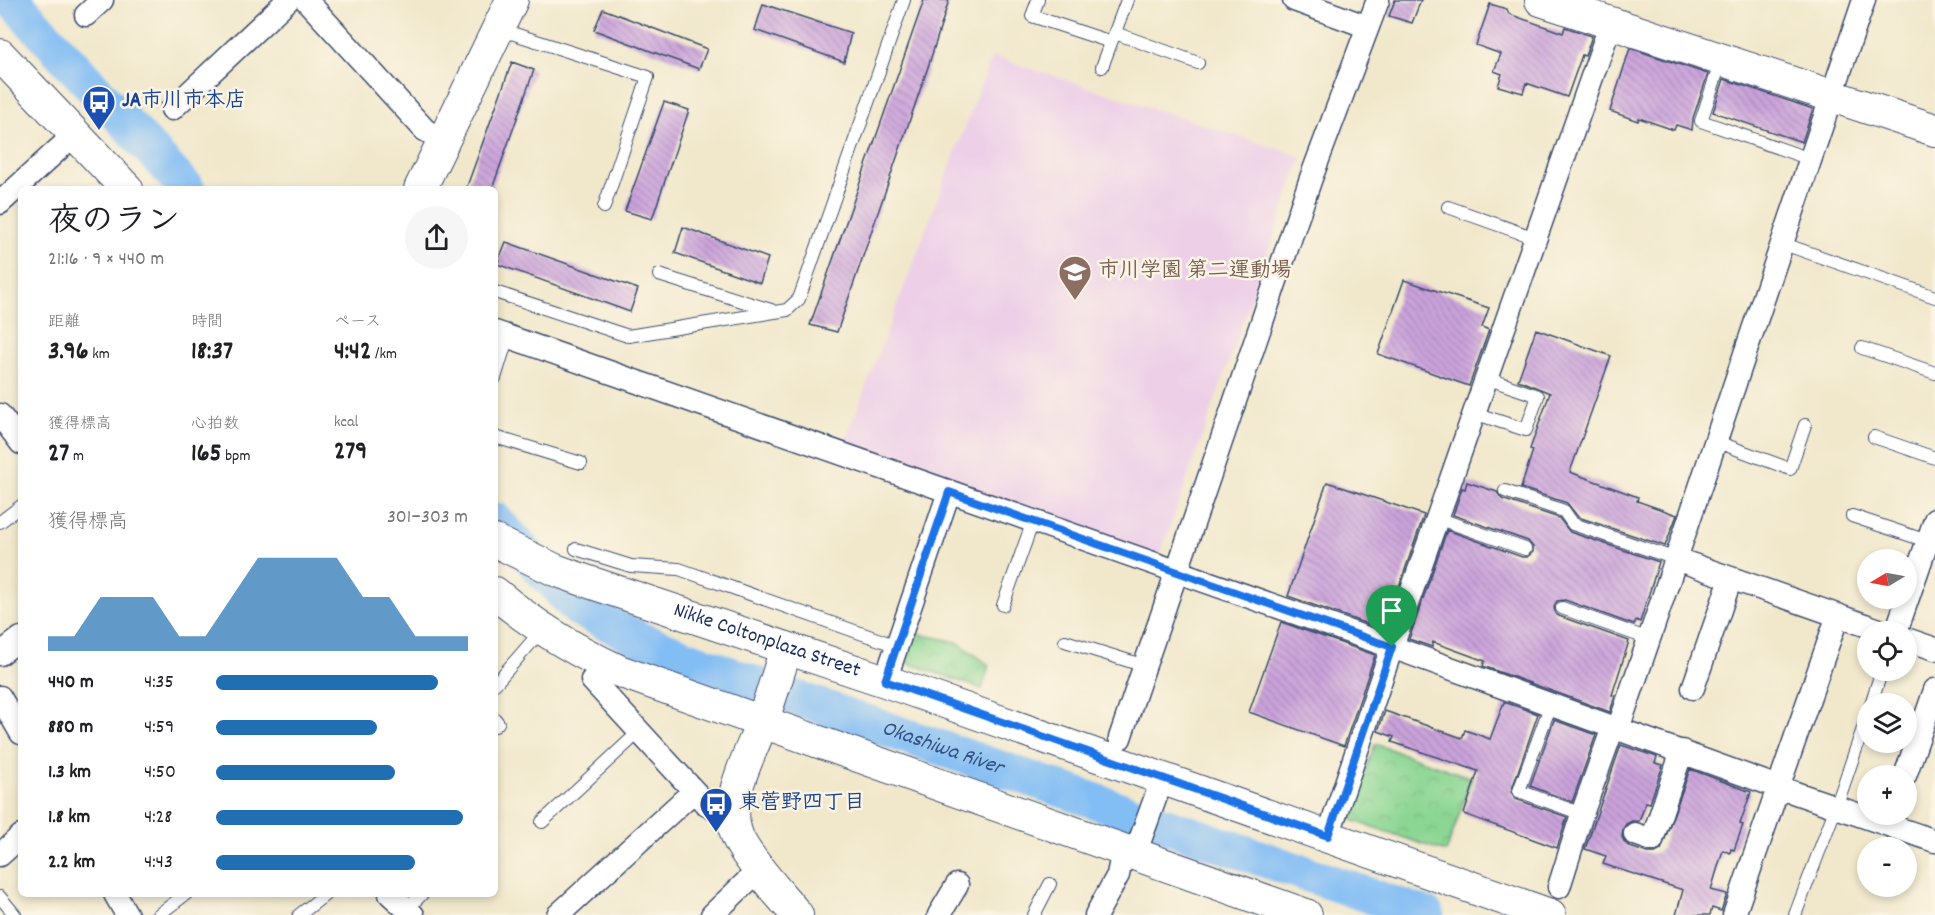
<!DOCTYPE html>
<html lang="ja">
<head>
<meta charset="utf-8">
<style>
	:root { --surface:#fff; --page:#f6f6f6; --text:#202124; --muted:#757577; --accent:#1f6fb2 }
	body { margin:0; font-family:Dekko,"Klee One",sans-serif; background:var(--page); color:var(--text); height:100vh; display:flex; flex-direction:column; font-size:22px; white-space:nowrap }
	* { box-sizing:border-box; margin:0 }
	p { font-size:20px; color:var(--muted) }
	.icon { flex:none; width:33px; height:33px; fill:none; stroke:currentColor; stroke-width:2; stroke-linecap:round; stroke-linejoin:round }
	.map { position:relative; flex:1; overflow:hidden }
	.details { position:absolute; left:18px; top:186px; width:480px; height:711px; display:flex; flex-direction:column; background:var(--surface); border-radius:9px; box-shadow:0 3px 9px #0003 }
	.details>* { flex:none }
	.needle { width:39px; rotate:260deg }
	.fabs { position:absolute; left:1857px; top:549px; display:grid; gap:12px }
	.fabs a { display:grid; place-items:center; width:60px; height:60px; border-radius:50%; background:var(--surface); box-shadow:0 3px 9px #0003; font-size:30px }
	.pin { position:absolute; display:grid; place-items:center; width:51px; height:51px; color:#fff; margin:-62px -26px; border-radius:50% 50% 50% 0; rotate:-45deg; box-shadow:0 0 6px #0007 }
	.pin .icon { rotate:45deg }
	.round { display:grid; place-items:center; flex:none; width:63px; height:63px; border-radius:32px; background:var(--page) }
	.overview { display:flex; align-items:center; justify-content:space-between; height:102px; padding:0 30px }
	h1 { font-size:33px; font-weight:700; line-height:45px }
	.figures { display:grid; grid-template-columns:repeat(3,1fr); gap:9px; height:102px; padding:6px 30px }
	.figures div { display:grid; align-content:center }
	.figures b { font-size:26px; font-weight:700 }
	.figures small { font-size:16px; font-weight:400 }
	.figures p { font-size:16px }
	.chart { height:168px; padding:12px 30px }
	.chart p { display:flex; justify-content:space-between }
	.chart svg { width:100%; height:108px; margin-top:6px; fill:var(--accent); opacity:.7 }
	ul { padding:0 30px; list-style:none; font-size:20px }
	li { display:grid; grid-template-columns:96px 72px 1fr; align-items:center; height:45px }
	li i { height:15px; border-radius:8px; background:var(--accent) }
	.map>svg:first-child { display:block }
</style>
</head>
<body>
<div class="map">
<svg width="1935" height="915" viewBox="0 0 1935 915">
	<defs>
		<pattern id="park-crowns" width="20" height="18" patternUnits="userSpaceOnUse" patternTransform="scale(1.5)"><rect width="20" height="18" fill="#8bd693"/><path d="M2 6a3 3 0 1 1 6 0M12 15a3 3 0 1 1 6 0" fill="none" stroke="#77b881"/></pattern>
		<pattern id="building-back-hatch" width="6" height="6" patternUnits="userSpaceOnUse" patternTransform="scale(1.5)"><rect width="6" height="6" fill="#cba3db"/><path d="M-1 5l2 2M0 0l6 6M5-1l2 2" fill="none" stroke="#a485b5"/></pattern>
	</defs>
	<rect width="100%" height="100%" fill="#fcf5e5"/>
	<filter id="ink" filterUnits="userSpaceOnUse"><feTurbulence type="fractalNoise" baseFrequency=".0167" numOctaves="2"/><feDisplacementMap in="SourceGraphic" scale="12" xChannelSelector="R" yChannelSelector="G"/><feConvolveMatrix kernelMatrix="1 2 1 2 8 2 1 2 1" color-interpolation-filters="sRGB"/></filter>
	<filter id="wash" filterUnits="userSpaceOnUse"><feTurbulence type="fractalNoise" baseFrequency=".008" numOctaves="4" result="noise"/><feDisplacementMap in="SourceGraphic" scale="24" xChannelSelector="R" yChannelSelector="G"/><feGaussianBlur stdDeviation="1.35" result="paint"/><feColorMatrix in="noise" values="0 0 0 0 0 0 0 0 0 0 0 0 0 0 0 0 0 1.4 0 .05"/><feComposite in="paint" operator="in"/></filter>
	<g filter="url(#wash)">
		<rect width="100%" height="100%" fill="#f1e8cc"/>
		<!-- built -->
		<path fill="#edd0e8" d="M 992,56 L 1302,157 L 1160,555 L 844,444 Z"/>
		<!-- park -->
		<path fill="url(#park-crowns)" stroke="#538278" stroke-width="1.5" d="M 909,632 L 957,642 L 989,665 L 982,689 L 899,660 Z
			M 1375,744 L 1472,778 L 1446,852 L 1349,819 Z"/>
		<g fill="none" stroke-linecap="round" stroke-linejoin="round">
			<!-- river -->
			<g stroke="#82bdf4" stroke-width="36">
				<path d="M 12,0 L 187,189"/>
				<path id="s1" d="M 495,520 L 577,608 L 641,640 L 752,683 L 1426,915"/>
			</g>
		</g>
		<g id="blocks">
			<!-- building -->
			<path fill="url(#building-back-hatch)" d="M 924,0 L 949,0 L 929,64 L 837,332 L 810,325 Z
				M 1395,0 L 1421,0 L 1412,23 L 1389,16 Z
				M 763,4 L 851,33 L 844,62 L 755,30 Z
				M 1490,4 L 1507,9 L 1509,14 L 1563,33 L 1565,27 L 1592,36 L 1585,56 L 1582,55 L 1567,97 L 1526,83 L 1523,93 L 1498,86 L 1502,74 L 1494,71 L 1501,54 L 1476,45 Z
				M 603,9 L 707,49 L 699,69 L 594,30 Z
				M 1630,48 L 1708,74 L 1693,118 L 1692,130 L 1676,125 L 1674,130 L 1639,118 L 1638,121 L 1610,111 Z
				M 512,62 L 534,70 L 492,189 L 466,189 Z
				M 1724,79 L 1813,109 L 1802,142 L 1713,112 Z
				M 664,102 L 689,110 L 652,219 L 625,211 Z
				M 683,227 L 768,258 L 760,283 L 675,253 Z
				M 506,242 L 638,289 L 630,312 L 497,264 Z
				M 1404,280 L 1489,308 L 1482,327 L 1489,330 L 1469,386 L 1378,354 Z
				M 1536,329 L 1611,356 L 1570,472 L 1638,497 L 1637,501 L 1677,515 L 1665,546 L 1578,517 L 1567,503 L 1521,488 L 1533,450 L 1530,449 L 1550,393 L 1518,380 Z
				M 1327,482 L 1424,515 L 1384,630 L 1288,596 Z
				M 1467,482 L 1497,492 L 1502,499 L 1559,518 L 1570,532 L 1659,562 L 1640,622 L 1636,620 L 1634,625 L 1565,600 L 1557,601 L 1554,606 L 1555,613 L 1559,616 L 1629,641 L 1612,695 L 1615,696 L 1610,712 L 1483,666 L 1485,661 L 1433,642 L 1432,647 L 1409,639 L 1447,530 L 1522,557 L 1527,557 L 1533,552 L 1533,547 L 1528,541 L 1453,515 L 1462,488 L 1465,489 Z
				M 1281,622 L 1375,655 L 1344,746 L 1249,712 Z
				M 1504,702 L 1538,714 L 1511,792 L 1516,799 L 1567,817 L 1557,848 L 1464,814 L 1478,771 L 1392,742 L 1394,737 L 1378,731 L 1385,711 L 1462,738 L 1465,730 L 1490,739 Z
				M 1554,720 L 1596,735 L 1572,802 L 1530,786 Z
				M 1621,745 L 1657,757 L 1655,763 L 1663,765 L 1650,803 L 1646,802 L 1639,821 L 1632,821 L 1626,824 L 1623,829 L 1622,837 L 1625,843 L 1630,847 L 1648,853 L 1655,853 L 1661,850 L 1690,769 L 1751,792 L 1740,824 L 1743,825 L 1734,850 L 1731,849 L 1730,853 L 1723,850 L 1711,890 L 1727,894 L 1721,911 L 1712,908 L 1710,915 L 1676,915 L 1683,890 L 1603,864 L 1606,856 L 1585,849 Z"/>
		</g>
	</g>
	<g filter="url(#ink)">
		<use href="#blocks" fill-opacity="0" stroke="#3b4b6e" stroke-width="1.5"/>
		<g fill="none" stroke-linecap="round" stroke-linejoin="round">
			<defs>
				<path id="lane" d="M 1038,0 L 1032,16 L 1111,42
					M 499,29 L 648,77 L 604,207
					M 1115,33 L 1198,63
					M 1721,61 L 1701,121 L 1810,159
					M 1102,67 L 1127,0
					M 1448,207 L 1535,238
					M 1781,243 L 1935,297
					M 659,275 L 771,310
					M 495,292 L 628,336 L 787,310 L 799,299 L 904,0
					M 1862,348 L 1935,373
					M 495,378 L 508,336
					M 1474,413 L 1526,430 L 1538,396 L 1486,378
					M 495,437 L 581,463
					M 1874,437 L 1935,458
					M 1715,441 L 1790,469 L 1805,425
					M 1505,491 L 1564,511 L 1573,524 L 1676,559
					M 1852,516 L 1927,541
					M 1437,518 L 1525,549
					M 0,522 L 21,506
					M 576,549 L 631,566 L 679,569 L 897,646
					M 1003,605 L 1033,521
					M 1562,608 L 1649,639
					M 1065,641 L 1145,666
					M 495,684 L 542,630
					M 1551,704 L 1519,791 L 1582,814
					M 1871,704 L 1882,670
					M 495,719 L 498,723 L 495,726
					M 542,822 L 640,731
					M 0,897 L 15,915
					M 407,909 L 422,894
					M 158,915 L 186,894
					M 299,915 L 326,894
					M 1034,915 L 1050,884
					M 1795,915 L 1836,807 L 1868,714"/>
				<path id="street" d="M 306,0 L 425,130 L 444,141
					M 1294,0 L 1368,27
					M 86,15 L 102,0
					M 172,109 L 288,0
					M 0,203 L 74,135
					M 495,332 L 1392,647 L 1778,787 L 1935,841
					M 0,415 L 21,443
					M 1676,559 L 1885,632
					M 1896,632 L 1935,520
					M 1906,639 L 1935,649
					M 0,654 L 21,638
					M 592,680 L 705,803 L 733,822
					M 885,681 L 949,492
					M 1693,688 L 1731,578
					M 0,697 L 21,733
					M 1120,738 L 1311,178 L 1378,0
					M 1905,776 L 1935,690
					M 1635,834 L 1652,840 L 1682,751
					M 1328,836 L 1392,647 L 1611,23
					M 1135,854 L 1163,777
					M 0,855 L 21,836
					M 1559,887 L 1582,814 L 1611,733 L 1618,729 L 1649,639 L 1864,0
					M 115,894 L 127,915
					M 390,894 L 413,915
					M 558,915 L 694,791
					M 712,915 L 760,869
					M 939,915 L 957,885
					M 1096,915 L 1118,875 L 1123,850
					M 1734,915 L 1838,615"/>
				<g id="secondary">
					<path d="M 1541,0 L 1935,130"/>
					<path d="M 0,55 L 127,189"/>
					<path d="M 420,189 L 512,0"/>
					<path id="s2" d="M 495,541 L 555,570 L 586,581 L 885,681 L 1550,915"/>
					<path d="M 495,593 C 533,625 574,650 619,671 L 1306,915"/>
					<path d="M 786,648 C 779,673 770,698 762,723 C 749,758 720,805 740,842 C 753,866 779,893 797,915"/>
				</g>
			</defs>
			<!-- lane casing -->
			<use href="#lane" stroke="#3b4b6e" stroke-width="14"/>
			<!-- street casing -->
			<use href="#street" stroke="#3b4b6e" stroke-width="25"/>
			<!-- secondary casing -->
			<use href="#secondary" stroke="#3b4b6e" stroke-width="34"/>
			<!-- lane -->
			<use href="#lane" stroke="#fff" stroke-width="12"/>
			<!-- street -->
			<use href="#street" stroke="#fff" stroke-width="22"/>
			<!-- secondary -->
			<use href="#secondary" stroke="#fff" stroke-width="32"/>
		</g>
	</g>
	<g fill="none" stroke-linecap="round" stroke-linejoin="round" filter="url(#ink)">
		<defs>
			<path id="route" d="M 949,492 L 1392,647 L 1328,836 C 1181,784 1033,734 885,681 Z"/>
		</defs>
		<!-- route casing -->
		<use href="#route" stroke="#fff" stroke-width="12"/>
		<!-- route -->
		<use href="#route" stroke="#1a73e8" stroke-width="8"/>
	</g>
	<!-- icons -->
	<defs>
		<symbol id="bus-pin" viewBox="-11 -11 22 30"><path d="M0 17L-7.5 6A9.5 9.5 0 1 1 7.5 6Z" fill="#1a4fb4" stroke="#fcf5e5"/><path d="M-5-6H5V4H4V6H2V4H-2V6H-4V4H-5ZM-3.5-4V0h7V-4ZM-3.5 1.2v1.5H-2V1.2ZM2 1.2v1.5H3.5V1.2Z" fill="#fff"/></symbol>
		<symbol id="school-pin" viewBox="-11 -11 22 30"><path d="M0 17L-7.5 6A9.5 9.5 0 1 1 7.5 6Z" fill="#8d6e63" stroke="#fcf5e5"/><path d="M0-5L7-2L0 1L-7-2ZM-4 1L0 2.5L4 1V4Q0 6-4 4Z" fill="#fff"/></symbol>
	</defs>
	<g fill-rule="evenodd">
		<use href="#bus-pin" x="80" y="83" width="38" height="52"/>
		<use href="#school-pin" x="1056" y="253" width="38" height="52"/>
		<use href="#bus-pin" x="697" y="785" width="38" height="52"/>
	</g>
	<g text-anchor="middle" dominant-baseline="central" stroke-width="5" stroke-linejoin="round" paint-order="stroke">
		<!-- transit labels -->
		<g font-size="21" font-weight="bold" fill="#164399" stroke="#fcf5e5" text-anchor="start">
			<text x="122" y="102">JA市川市本店</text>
			<text x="739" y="804">東菅野四丁目</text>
		</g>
		<!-- education labels -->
		<g font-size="21" font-weight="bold" fill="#785e54" stroke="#fcf5e5" text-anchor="start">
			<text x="1098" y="272">市川学園 第二運動場</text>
		</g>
		<!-- street labels -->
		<g font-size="21" fill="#1b2f5e" stroke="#fcf5e5">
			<text stroke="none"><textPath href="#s2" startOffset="290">Nikke Coltonplaza Street</textPath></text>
		</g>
		<!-- water labels -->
		<g font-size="22" font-style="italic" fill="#355284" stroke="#fcf5e5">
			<text stroke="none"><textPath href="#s1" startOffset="512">Okashiwa River</textPath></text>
		</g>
	</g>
</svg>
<div class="fabs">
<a><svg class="needle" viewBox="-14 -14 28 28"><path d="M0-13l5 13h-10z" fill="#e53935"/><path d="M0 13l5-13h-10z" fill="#757577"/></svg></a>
<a><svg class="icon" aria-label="locate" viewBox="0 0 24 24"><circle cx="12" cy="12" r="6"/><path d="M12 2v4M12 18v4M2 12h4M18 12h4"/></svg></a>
<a><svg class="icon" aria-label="layers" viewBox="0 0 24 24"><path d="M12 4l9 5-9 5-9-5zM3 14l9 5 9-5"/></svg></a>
<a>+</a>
<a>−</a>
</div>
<div class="pin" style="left:1392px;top:647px;background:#1e9e55"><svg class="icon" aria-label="arrive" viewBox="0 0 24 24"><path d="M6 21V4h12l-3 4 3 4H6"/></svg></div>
<section class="details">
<div class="overview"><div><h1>夜のラン</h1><p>21:16 · 9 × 440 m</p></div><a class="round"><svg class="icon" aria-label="share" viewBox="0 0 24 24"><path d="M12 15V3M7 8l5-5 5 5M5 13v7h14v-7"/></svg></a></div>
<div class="figures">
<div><p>距離</p><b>3.96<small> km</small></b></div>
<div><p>時間</p><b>18:37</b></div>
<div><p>ペース</p><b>4:42<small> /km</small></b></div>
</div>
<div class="figures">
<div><p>獲得標高</p><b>27<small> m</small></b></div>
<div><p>心拍数</p><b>165<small> bpm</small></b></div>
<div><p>kcal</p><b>279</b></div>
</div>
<div class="chart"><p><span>獲得標高</span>301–303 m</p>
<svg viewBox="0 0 160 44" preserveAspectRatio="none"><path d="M0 44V38L10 38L20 22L30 22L40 22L50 38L60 38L70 22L80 6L90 6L100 6L110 6L120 22L130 22L140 38L150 38L160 38V44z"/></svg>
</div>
<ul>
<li><b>440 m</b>4:35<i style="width:88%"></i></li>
<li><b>880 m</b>4:59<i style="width:64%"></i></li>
<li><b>1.3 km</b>4:50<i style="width:71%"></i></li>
<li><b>1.8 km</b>4:28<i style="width:98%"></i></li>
<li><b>2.2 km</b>4:43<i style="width:79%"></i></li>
</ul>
</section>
</div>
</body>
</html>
